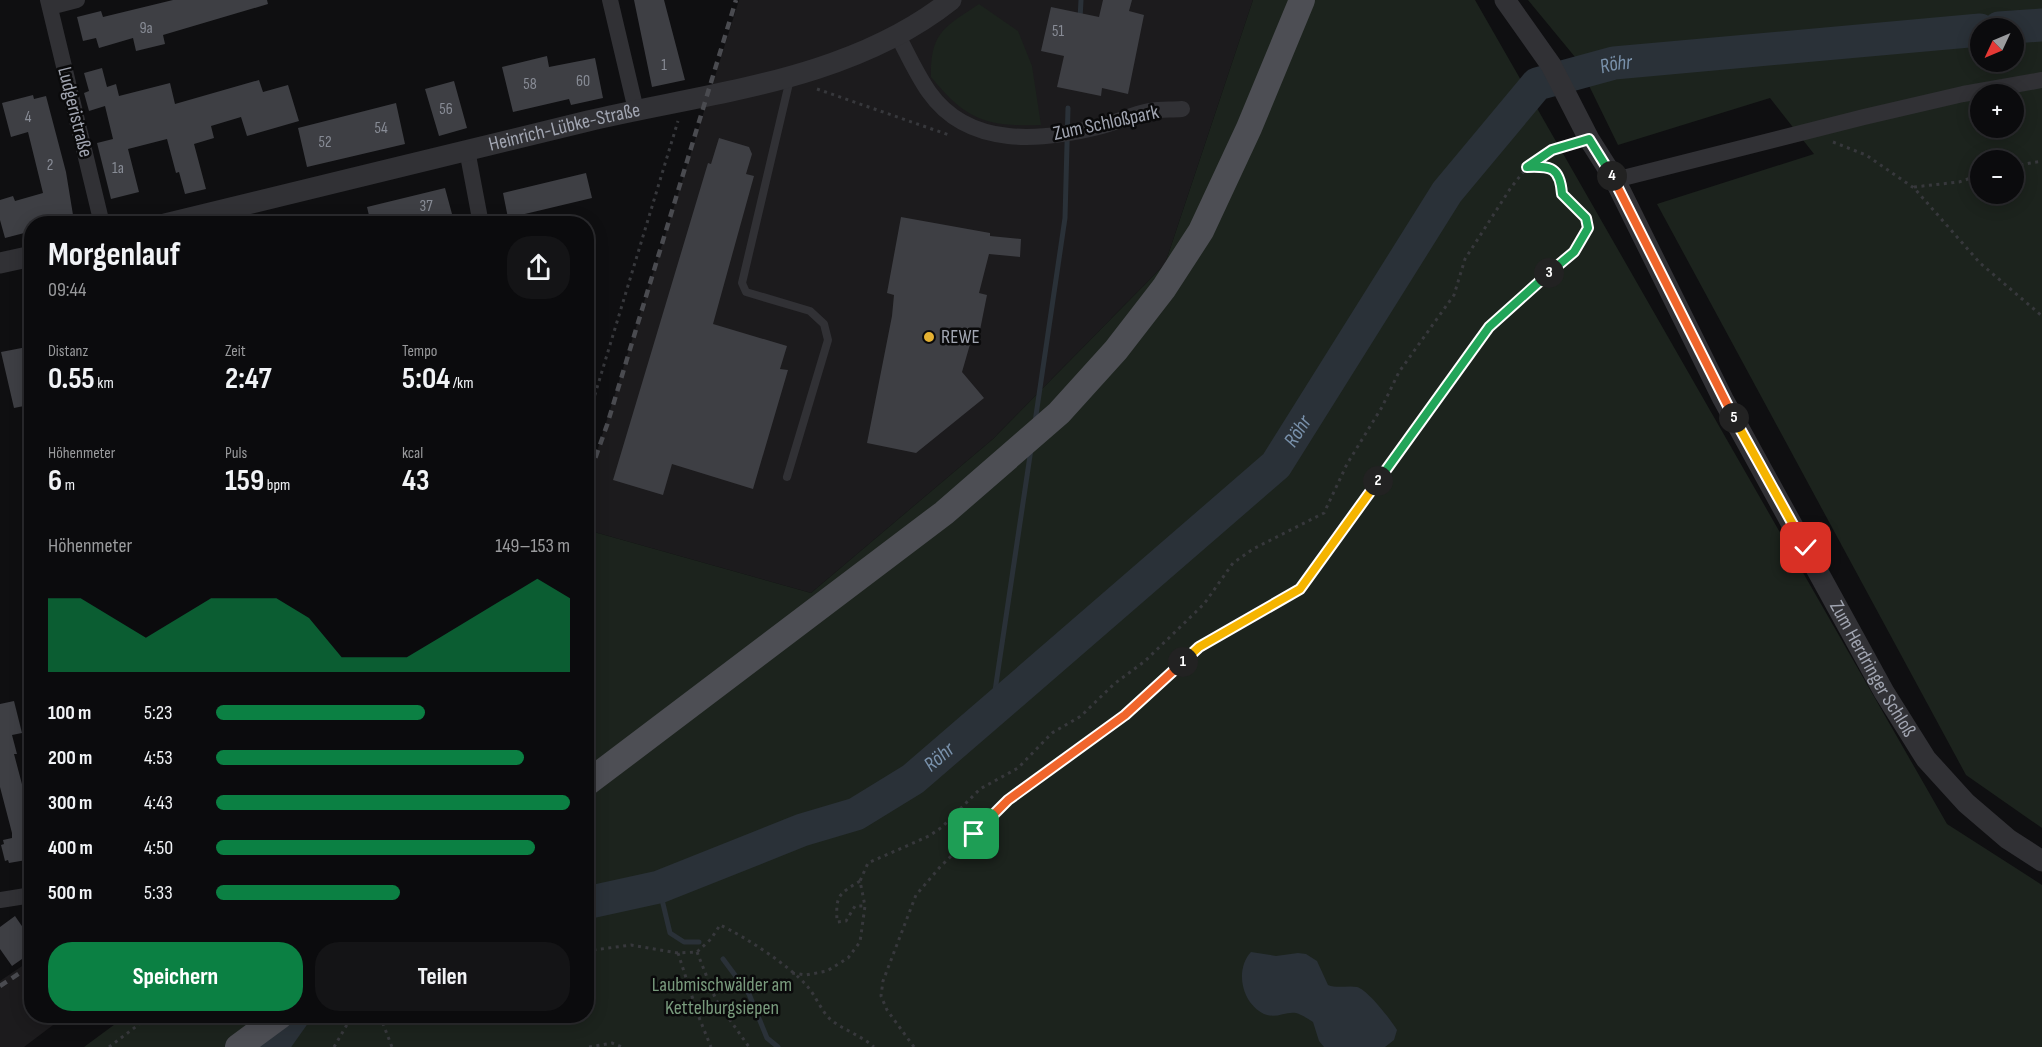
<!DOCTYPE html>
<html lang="de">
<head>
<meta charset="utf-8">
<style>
	:root { --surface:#0b0b0d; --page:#141416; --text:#f1f3f6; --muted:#9a9b9d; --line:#2b2b2e; --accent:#0b8043 }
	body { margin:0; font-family:"Sofia Sans Condensed",sans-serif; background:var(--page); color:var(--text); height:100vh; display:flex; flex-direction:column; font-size:22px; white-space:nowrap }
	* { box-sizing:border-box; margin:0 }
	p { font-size:20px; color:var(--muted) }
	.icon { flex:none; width:33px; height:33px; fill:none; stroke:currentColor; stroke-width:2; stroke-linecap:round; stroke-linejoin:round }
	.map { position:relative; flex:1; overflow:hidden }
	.side { position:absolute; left:24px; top:216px; width:570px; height:807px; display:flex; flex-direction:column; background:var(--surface); border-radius:24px; box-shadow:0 3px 15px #0003,0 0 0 2px var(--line) }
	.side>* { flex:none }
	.needle { width:39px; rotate:226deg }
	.fabs { position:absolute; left:1970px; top:18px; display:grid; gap:12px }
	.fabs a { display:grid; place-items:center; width:54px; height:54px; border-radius:50%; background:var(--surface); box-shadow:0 3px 15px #0003,0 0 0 2px var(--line); font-size:30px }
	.pin { position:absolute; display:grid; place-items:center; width:51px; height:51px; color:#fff; margin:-26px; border-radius:12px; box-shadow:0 3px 9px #0006 }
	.km { position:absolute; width:30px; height:30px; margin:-15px; border-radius:50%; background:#222; color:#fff; font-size:16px; line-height:30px; text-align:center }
	.round { display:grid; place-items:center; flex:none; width:63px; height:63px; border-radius:24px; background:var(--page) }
	.summary { display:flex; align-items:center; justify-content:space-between; height:102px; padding:0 24px }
	h1 { font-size:33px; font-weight:700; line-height:45px }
	.stats { display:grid; grid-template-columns:repeat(3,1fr); gap:9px; height:102px; padding:6px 24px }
	.stats div { display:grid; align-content:center }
	.stats b { font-size:30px; font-weight:700 }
	.stats small { font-size:16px; font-weight:400 }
	.stats p { font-size:16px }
	.chart { height:168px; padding:12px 24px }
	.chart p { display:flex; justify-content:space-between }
	.chart svg { width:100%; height:108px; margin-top:6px; fill:var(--accent); opacity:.7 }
	.primary-button { display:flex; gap:12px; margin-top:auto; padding:12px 24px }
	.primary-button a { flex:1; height:69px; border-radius:24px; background:var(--accent); color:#fff; font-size:24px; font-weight:700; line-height:69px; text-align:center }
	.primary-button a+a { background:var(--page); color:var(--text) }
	ul { padding:0 24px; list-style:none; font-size:20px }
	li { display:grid; grid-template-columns:96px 72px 1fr; align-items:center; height:45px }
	li i { height:15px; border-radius:8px; background:var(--accent) }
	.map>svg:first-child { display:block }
</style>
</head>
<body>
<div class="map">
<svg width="2042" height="1047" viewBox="0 0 2042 1047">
	<rect width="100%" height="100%" fill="#0f0f11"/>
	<!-- built -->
	<path fill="#1c1b1d" d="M 739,0 L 1253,0 L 1165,264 L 993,439 L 811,593 L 587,530 L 587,483 Z
		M 31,960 L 32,1016 L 65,1016 L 24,1047 L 0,1047 L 0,981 Z"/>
	<!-- green -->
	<path fill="#1c231d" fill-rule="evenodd" d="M 1253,0 L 1475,0 L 1947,824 L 2042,885 L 2042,1047 L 84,1047 L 126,1016 L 586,1016 L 587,530 L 811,593 L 993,439 L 1165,264 Z
		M 1528,0 L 2042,0 L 2042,828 L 1966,775 L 1657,204 L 1814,154 L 1770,98 L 1618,145 L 1575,57 ZM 1980,28 L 2013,28 L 2013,62 L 1980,62 ZM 1980,94 L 2013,94 L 2013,128 L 1980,128 ZM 1980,160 L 2013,160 L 2013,194 L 1980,194 Z
		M 979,4 L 1018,31 L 1032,66 L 1041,125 C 986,127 966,120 931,77 C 930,32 945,27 979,4 Z"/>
	<!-- water -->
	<path fill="#2a3138" d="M 1251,952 L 1276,956 L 1298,953 L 1306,954 L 1317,961 L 1328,985 C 1338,989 1347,985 1357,987 C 1368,990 1391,1020 1397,1030 L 1394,1040 L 1385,1047 L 1324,1047 L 1319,1041 L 1313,1022 C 1308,1019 1301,1014 1296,1013 C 1287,1011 1277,1018 1267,1015 C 1242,1006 1234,970 1251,952 Z"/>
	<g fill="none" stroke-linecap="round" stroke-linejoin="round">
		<!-- stream -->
		<path stroke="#2a3138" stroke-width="5" d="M 1080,19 L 1081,0
			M 1035,422 L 1065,218 L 1068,108
			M 992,711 L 1031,449
			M 659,887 L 670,933 L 684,942 L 699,942
			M 723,959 L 749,994 L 767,1038 L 778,1047"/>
		<!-- river -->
		<g stroke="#2a3138" stroke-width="33">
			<path d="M 1999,28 L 2042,25"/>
			<path id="s1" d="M 586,903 L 659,887 L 802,830 L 856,814 L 913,779 L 1022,685 L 1276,465 L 1447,192 L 1537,84 L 1614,63 L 1980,30"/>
			<path d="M 271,1047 L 293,1016"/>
		</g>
	</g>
	<!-- building -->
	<path fill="#3e3f44" d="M 173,0 L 267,0 L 268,4 L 163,35 L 165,44 L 136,51 L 133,38 L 99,48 L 96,38 L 83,41 L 77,17 L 101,11 L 103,17 Z
		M 634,0 L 664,0 L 685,80 L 652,87 Z
		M 1103,0 L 1132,0 L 1129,11 L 1144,15 L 1128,94 L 1102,88 L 1101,96 L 1057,87 L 1064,56 L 1041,51 L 1051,7 L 1099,17 Z
		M 547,56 L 549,67 L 595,58 L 603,98 L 571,105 L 569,99 L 513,112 L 502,67 Z
		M 102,68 L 107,87 L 116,84 L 119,96 L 170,83 L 175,104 L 259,80 L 263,92 L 288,85 L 299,121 L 247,136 L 241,117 L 211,126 L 214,138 L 194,144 L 206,189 L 185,194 L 179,172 L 176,173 L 167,139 L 128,149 L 139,192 L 111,199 L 97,143 L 113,139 L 105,106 L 89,111 L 84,93 L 89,91 L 84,73 Z
		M 454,81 L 467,128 L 439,136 L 425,89 Z
		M 33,95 L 34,99 L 46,96 L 66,172 L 74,221 L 32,224 L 32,231 L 5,238 L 0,220 L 0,200 L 13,196 L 15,201 L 43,193 L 28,132 L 11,137 L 2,103 Z
		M 396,103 L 405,144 L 307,167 L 298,128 Z
		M 719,138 L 749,147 L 752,154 L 746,174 L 754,176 L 713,324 L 787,346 L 780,369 L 788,370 L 753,489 L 672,464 L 663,495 L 613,480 L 708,163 L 711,164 Z
		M 586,173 L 592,198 L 508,218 L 503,193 Z
		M 445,188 L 452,214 L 413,224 L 371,224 L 367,207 Z
		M 901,217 L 990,233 L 990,236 L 1021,239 L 1020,257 L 989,254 L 979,293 L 987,295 L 979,335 L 973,334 L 962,372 L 984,398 L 916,453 L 867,443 L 892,316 L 894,295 L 887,293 Z
		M 32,346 L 32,380 L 25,380 L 29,405 L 14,408 L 1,352 Z
		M 14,701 L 22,733 L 12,735 L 17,754 L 14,754 L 23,788 L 32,786 L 32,814 L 27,815 L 32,833 L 32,859 L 9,863 L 8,860 L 5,861 L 1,845 L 4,844 L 3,840 L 12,838 L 12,833 L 0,787 L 0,704 Z
		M 15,916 L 26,932 L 32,927 L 32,952 L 12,966 L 0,949 L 0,927 Z"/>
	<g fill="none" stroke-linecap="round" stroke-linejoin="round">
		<!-- path -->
		<path stroke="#37383c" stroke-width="3" stroke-dasharray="3 4.5" stroke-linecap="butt" d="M 817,89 L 949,135
			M 1833,142 L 1866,155 L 1914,188 L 1980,263 L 2042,316
			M 2013,166 L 2042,161
			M 1914,187 L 1959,182 L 1980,175
			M 586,424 L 678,121
			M 860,881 C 837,895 836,896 837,922 L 846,921 L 855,906 L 865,906
			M 586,951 L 631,945 L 678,953 L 697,952 L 711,939 L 720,925 C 744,936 790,966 807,986 C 816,996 821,1011 831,1020 C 844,1030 860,1035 874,1047
			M 697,952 L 716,1000 L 749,1047
			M 678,953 L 698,1015 L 711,1047
			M 792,973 L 806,975 L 827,971 L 848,958 L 860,942 L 865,906 L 860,881 L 868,863 L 929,836 L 942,827 L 980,789 L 1018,768 L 1052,733 L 1081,716 L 1114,684 L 1145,661 L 1204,604 L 1233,563 L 1253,549 L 1324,513 L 1347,464 L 1382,407 L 1399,372 L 1454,295 L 1465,259 L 1510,189 L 1527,167 L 1552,150 L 1572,144
			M 380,1016 L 392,1047
			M 109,1047 L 150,1016
			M 334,1047 L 352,1016
			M 589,1047 L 612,1043 L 622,1047
			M 914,1047 L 887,1010 L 881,996 L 883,981 L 916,895 L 940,867 L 1008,800 L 1125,715 L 1199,647 L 1300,589 L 1489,327 L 1573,252 L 1588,228 L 1586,218 L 1562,194 C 1560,167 1551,166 1527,167"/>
		<!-- service -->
		<path stroke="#313135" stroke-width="8" d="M 787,477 L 828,340 L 824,324 L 810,311 L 746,292 L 742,283 L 790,79"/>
		<!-- minor -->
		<path stroke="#313135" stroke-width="16" d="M 48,0 L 102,224
			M 610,0 L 636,110
			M 50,7 L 77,0
			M 898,36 C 908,55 917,75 929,92 C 969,149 1043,141 1102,126 C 1118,122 1133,114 1150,111 C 1160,109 1171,110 1182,109
			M 467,150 L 481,224
			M 1615,180 L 1864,117 L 1963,94 L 2042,80
			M 0,900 L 32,895"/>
		<!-- tertiary -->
		<g stroke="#313135" stroke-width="21">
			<path id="s2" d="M 1505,0 L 1551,65 L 1589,139 L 1615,180 L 1723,399 L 1884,692 L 1926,759 L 1966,803 L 2008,839 L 2042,861"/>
			<path id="s3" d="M 165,224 C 306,190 447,155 588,121 C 711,92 849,81 951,0"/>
			<path d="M 0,263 L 32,256"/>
		</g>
		<!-- primary -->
		<path stroke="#4d4e54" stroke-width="26" d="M 586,784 L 944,513 L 1059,413 L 1116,350 L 1164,288 L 1201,231 L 1249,128 L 1302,0
			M 238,1047 L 280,1016"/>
		<!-- rail -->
		<path stroke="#4a4b50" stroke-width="4.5" stroke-dasharray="8 6" stroke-linecap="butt" d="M 586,484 L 607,425 L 736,0
			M 0,986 L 32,965"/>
	</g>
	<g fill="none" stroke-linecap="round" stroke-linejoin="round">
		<defs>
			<path id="split-1" d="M 974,834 L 1008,800 L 1125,715 L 1183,662"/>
			<path id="split-2" d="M 1183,662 L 1199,647 L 1300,589 L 1378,481"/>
			<path id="split-3" d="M 1378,481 L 1489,327 L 1549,273"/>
			<path id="split-4" d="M 1549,273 L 1574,252 L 1588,228 L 1586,218 L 1562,194 C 1560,167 1551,166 1527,167 L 1552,150 L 1589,139 L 1612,176"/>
			<path id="split-5" d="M 1612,176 L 1734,418"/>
			<path id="split-6" d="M 1734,418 L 1806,548"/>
		</defs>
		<!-- split-1 casing -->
		<use href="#split-1" stroke="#fff" stroke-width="12"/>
		<!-- split-2 casing -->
		<use href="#split-2" stroke="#fff" stroke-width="12"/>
		<!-- split-3 casing -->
		<use href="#split-3" stroke="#fff" stroke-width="12"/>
		<!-- split-4 casing -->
		<use href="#split-4" stroke="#fff" stroke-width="12"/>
		<!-- split-5 casing -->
		<use href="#split-5" stroke="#fff" stroke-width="12"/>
		<!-- split-6 casing -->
		<use href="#split-6" stroke="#fff" stroke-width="12"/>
		<!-- split-1 -->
		<use href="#split-1" stroke="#f0652b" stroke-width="8"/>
		<!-- split-2 -->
		<use href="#split-2" stroke="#f5b400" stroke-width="8"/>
		<!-- split-3 -->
		<use href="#split-3" stroke="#22a559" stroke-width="8"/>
		<!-- split-4 -->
		<use href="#split-4" stroke="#22a559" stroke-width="8"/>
		<!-- split-5 -->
		<use href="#split-5" stroke="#f0652b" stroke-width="8"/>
		<!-- split-6 -->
		<use href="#split-6" stroke="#f5b400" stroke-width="8"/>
	</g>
	<!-- markers -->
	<circle fill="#e5b132" stroke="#0a0a0b" stroke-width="2" cx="929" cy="337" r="6"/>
	<g text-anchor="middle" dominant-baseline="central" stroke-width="5" stroke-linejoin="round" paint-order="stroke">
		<!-- number labels -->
		<g font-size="16" fill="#888c96">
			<text x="146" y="28">9a</text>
			<text x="1058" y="31">51</text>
			<text x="664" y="65">1</text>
			<text x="583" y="81">60</text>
			<text x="530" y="84">58</text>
			<text x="446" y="109">56</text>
			<text x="28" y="117">4</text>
			<text x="381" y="128">54</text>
			<text x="325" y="142">52</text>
			<text x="50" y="165">2</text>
			<text x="118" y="168">1a</text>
			<text x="426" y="206">37</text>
		</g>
		<!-- street labels -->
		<g font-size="20" fill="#a1a5b1" stroke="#0a0a0b">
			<text transform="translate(75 112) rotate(76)">Ludgeristraße</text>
			<text transform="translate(1106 123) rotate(-12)">Zum Schloßpark</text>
			<text stroke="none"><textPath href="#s3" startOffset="411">Heinrich-Lübke-Straße</textPath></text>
			<text stroke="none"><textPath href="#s2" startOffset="764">Zum Herdringer Schloß</textPath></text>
		</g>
		<!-- poi labels -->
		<g font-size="20" fill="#a1a5b1" stroke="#0a0a0b" text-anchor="start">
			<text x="941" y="337">REWE</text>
		</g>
		<!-- park labels -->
		<g font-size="20" fill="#799b7d" stroke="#0a0a0b">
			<text x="722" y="985">Laubmischwälder am<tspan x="722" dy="23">Kettelburgsiepen</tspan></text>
		</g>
		<!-- water labels -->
		<g font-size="21" font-style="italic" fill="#7991ab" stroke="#0a0a0b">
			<text stroke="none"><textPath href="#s1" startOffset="1376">Röhr</textPath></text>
			<text stroke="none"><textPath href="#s1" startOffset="872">Röhr</textPath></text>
			<text stroke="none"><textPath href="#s1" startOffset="386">Röhr</textPath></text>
		</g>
	</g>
</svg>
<div class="fabs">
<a><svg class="needle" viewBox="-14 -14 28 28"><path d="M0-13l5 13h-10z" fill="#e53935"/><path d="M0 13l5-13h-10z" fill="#9a9b9d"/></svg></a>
<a>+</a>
<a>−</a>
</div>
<div class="pin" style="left:974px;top:834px;background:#1e9e55"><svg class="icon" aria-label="arrive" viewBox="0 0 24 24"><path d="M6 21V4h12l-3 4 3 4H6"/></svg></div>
<div class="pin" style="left:1806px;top:548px;background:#d93025"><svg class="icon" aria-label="check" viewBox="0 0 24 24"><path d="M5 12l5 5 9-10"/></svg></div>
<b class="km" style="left:1183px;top:662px">1</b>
<b class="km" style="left:1378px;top:481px">2</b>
<b class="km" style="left:1549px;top:273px">3</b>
<b class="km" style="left:1612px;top:176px">4</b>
<b class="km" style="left:1734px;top:418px">5</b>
<section class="side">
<div class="summary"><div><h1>Morgenlauf</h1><p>09:44</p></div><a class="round"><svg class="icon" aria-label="share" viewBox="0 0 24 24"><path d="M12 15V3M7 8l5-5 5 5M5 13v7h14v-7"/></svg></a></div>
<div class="stats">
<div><p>Distanz</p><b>0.55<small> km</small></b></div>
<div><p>Zeit</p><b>2:47</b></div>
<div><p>Tempo</p><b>5:04<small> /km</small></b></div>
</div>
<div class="stats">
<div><p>Höhenmeter</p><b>6<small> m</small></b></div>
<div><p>Puls</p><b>159<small> bpm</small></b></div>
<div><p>kcal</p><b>43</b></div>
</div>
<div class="chart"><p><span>Höhenmeter</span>149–153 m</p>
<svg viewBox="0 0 160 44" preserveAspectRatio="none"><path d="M0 44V14L10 14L20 22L30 30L40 22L50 14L60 14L70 14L80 22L90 38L100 38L110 38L120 30L130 22L140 14L150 6L160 14V44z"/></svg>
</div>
<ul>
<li><b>100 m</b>5:23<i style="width:59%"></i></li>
<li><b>200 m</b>4:53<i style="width:87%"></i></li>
<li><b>300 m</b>4:43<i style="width:100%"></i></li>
<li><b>400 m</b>4:50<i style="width:90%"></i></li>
<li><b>500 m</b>5:33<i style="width:52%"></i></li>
</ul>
<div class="primary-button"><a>Speichern</a><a>Teilen</a></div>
</section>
</div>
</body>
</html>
